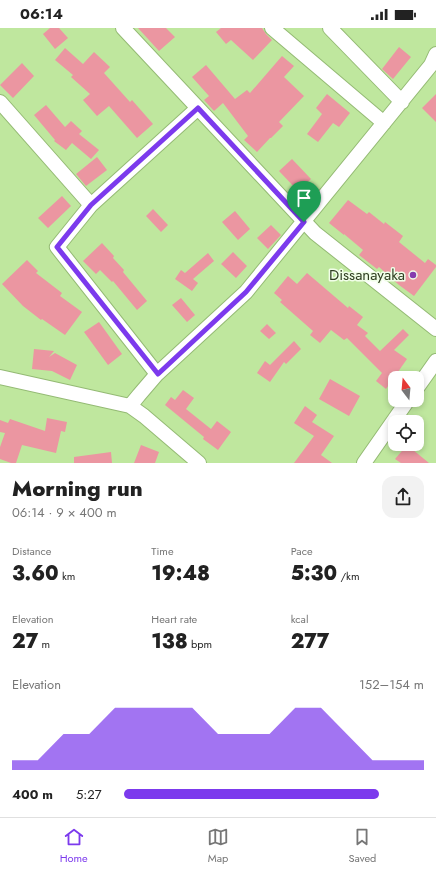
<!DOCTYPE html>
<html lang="en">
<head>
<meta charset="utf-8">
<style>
	:root { --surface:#fff; --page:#f2f2f2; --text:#222; --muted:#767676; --line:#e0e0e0; --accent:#7c3aed }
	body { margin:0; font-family:Jost,sans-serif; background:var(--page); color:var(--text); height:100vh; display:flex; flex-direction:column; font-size:15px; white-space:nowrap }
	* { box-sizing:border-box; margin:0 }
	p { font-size:13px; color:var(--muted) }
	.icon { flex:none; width:22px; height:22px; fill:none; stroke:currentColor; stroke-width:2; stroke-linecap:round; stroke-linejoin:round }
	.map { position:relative; height:435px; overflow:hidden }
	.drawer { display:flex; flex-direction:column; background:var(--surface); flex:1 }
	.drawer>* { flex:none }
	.needle { width:26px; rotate:344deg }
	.buttons { position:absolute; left:388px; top:343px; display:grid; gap:8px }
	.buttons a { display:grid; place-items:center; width:36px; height:36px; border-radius:8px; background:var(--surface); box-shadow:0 2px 6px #0003; font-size:20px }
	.pin { position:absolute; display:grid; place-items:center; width:34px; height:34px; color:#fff; margin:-41px -17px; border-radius:50% 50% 50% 0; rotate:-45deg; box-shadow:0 0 4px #0007 }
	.pin .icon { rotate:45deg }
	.round { display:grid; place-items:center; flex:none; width:42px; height:42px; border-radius:12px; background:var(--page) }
	.summary { display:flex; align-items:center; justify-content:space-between; height:68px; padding:0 12px }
	h1 { font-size:22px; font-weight:800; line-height:30px }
	.figures { display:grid; grid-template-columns:repeat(3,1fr); gap:6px; height:68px; padding:4px 12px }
	.figures div { display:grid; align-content:center }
	.figures b { font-size:20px; font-weight:800 }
	.figures small { font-size:11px; font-weight:400 }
	.figures p { font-size:11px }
	.chart { height:112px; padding:8px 12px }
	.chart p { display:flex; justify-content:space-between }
	.chart svg { width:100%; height:72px; margin-top:4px; fill:var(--accent); opacity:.7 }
	ul { padding:0 12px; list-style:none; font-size:13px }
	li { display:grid; grid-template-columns:64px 48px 1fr; align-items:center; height:30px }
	li i { height:10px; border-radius:5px; background:var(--accent) }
	.status { display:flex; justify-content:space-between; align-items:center; height:28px; padding:0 20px; background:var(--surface); direction:ltr }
	.status svg { height:11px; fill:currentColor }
	.menu { display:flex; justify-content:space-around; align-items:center; height:56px; border-top:1px solid var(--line); background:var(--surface); font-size:11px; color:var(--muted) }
	.menu a { display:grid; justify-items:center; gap:2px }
	.menu .active { color:var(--accent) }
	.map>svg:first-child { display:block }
</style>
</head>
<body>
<div class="status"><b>06:14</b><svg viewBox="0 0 49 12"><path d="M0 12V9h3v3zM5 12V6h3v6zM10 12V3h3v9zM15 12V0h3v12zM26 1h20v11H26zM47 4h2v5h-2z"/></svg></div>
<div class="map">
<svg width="436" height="435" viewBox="0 0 436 435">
	<rect width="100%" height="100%" fill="#bfe79e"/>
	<!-- building -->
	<path fill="#eb96a1" d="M 50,0 L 59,0 L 68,10 L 55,21 L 43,6 Z
		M 138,0 L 166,0 L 175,9 L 159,23 Z
		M 221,0 L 262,0 L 266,6 L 272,12 L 253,32 L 231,12 L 226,16 L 216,4 Z
		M 399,19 L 411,29 L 393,51 L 382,41 Z
		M 65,20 L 83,36 L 94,24 L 110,39 L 104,45 L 130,74 L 132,72 L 153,96 L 137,110 L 109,78 L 97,88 L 83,72 L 90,66 L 71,49 L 73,47 L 55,32 Z
		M 282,28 L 294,38 L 284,49 L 304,68 L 279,94 L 283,98 L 271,110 L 270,110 L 257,124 L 244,112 L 248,108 L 223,75 L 214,83 L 204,72 L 209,68 L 192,49 L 206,37 L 235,71 L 247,62 L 250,65 Z
		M 22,35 L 34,48 L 13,70 L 0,57 Z
		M 327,66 L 350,85 L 339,99 L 333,95 L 318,114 L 307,106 L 322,86 L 316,80 Z
		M 436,66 L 436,94 L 422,80 Z
		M 46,77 L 65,99 L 71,93 L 82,103 L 79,106 L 99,122 L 91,131 L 72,115 L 66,122 L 54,113 L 55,112 L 34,87 Z
		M 97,129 L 107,142 L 86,158 L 76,146 Z
		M 292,131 L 311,151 L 298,163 L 279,143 Z
		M 62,168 L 71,178 L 48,200 L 38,190 Z
		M 348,172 L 367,186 L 369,184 L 384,196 L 385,194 L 403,208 L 399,214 L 425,235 L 428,231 L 436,237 L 436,239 L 414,268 L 399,257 L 379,239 L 377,241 L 359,227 L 363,222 L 344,206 L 344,207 L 329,195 Z
		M 153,181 L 168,197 L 161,204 L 146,188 Z
		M 235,183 L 250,201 L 238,212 L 222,194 Z
		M 271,197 L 281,207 L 268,221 L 257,210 Z
		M 102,215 L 114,228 L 113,230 L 124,242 L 123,244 L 147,273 L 137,282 L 113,253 L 112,254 L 100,242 L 96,246 L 83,233 Z
		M 233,224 L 247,238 L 236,250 L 221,236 Z
		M 208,225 L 214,233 L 193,251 L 198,255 L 192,263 L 175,251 L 181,242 L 185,245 Z
		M 27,232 L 38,243 L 36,245 L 62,265 L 60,268 L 82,284 L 65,307 L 42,291 L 41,292 L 23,278 L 2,256 Z
		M 307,245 L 348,280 L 349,278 L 363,289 L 357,297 L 368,305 L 365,308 L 380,323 L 403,301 L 409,307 L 394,322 L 407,331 L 386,361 L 376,353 L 382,345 L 347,310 L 344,312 L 331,302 L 320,315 L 310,307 L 313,303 L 280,274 L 282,272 L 274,265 L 288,248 L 297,256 Z
		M 181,270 L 195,287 L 187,294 L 172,277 Z
		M 99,294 L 122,326 L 108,337 L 84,304 Z
		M 267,296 L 276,305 L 269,311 L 260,303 Z
		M 294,313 L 301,321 L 286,336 L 284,334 L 270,354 L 257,345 L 265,333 L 270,337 Z
		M 34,321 L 54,323 L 49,329 L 55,325 L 77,337 L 70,352 L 52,343 L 32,341 Z
		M 330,351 L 360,368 L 349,388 L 319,371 Z
		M 183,362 L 194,370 L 186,381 L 211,401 L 217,393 L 231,404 L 218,422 L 203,411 L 204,409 L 165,377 L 171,369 L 175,372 Z
		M 305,378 L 317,387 L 312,394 L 334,408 L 321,427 L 332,435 L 294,435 L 314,408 L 294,395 Z
		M 47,390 L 67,394 L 65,404 L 61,403 L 56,425 L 22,417 L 16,435 L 11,435 L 0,431 L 0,419 L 5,405 L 0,404 L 0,392 L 8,395 L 10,391 L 45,403 Z
		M 141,417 L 159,424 L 155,435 L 134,435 Z
		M 407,417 L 429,435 L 401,435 L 395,431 Z
		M 111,424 L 112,435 L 74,435 L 74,429 Z"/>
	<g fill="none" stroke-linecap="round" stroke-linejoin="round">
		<defs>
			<path id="minor" d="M 123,0 L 315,205 L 436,301
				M 272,0 L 384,95
				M 330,0 L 402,74
				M 0,74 L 91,177
				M 157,346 L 57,219 L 91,177 L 198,80
				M 0,349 L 130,378 L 139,367 L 157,346 L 246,264 L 431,37 L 436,26
				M 417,360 L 436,333
				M 130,378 L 144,388 L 199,435
				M 364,435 L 408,372"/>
		</defs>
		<!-- minor casing -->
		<use href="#minor" stroke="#94ba74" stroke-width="16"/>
		<!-- minor -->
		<use href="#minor" stroke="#fff" stroke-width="14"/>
	</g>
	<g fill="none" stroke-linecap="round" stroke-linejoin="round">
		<defs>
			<path id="route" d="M 198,80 L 304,194 L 246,264 L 158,346 L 57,219 L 91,177 Z"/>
		</defs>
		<!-- route casing -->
		<use href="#route" stroke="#fff" stroke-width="8"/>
		<!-- route -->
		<use href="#route" stroke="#7c3aed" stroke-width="5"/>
	</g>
	<!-- markers -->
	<circle fill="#863cae" stroke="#f1fee8" stroke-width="1.5" cx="413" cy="247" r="4"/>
	<g text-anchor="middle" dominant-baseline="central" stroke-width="3" stroke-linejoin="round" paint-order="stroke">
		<!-- poi labels -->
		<g font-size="15" fill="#303f22" stroke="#f1fee8" text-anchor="end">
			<text x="405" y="247">Dissanayaka</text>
		</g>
	</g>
</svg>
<div class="buttons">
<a><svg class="needle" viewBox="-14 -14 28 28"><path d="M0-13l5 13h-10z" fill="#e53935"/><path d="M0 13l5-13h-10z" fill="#767676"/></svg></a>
<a><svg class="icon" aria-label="locate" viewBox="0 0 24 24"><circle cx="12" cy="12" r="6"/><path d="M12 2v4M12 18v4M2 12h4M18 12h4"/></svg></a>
</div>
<div class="pin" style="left:304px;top:194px;background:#1e9e55"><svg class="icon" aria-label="arrive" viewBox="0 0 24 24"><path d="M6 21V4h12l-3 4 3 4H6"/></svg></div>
</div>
<section class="drawer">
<div class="summary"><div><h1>Morning run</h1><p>06:14 · 9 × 400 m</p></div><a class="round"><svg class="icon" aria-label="share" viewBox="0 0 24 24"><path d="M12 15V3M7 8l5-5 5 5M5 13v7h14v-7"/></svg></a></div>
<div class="figures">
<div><p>Distance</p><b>3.60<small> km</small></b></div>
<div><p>Time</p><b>19:48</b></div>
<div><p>Pace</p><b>5:30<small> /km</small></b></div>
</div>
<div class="figures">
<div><p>Elevation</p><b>27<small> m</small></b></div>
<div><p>Heart rate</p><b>138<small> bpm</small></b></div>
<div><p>kcal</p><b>277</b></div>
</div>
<div class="chart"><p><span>Elevation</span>152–154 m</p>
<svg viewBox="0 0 160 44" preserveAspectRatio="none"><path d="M0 44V38L10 38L20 22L30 22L40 6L50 6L60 6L70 6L80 22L90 22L100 22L110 6L120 6L130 22L140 38L150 38L160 38V44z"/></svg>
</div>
<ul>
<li><b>400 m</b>5:27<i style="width:85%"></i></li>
</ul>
</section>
<nav class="menu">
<a class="active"><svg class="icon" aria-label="home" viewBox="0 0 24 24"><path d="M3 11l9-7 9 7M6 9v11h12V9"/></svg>Home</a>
<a><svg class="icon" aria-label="map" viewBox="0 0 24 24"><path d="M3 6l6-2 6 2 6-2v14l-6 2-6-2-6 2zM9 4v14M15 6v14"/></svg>Map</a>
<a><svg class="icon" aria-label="saved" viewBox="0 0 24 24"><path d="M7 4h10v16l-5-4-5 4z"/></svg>Saved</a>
</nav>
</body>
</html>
